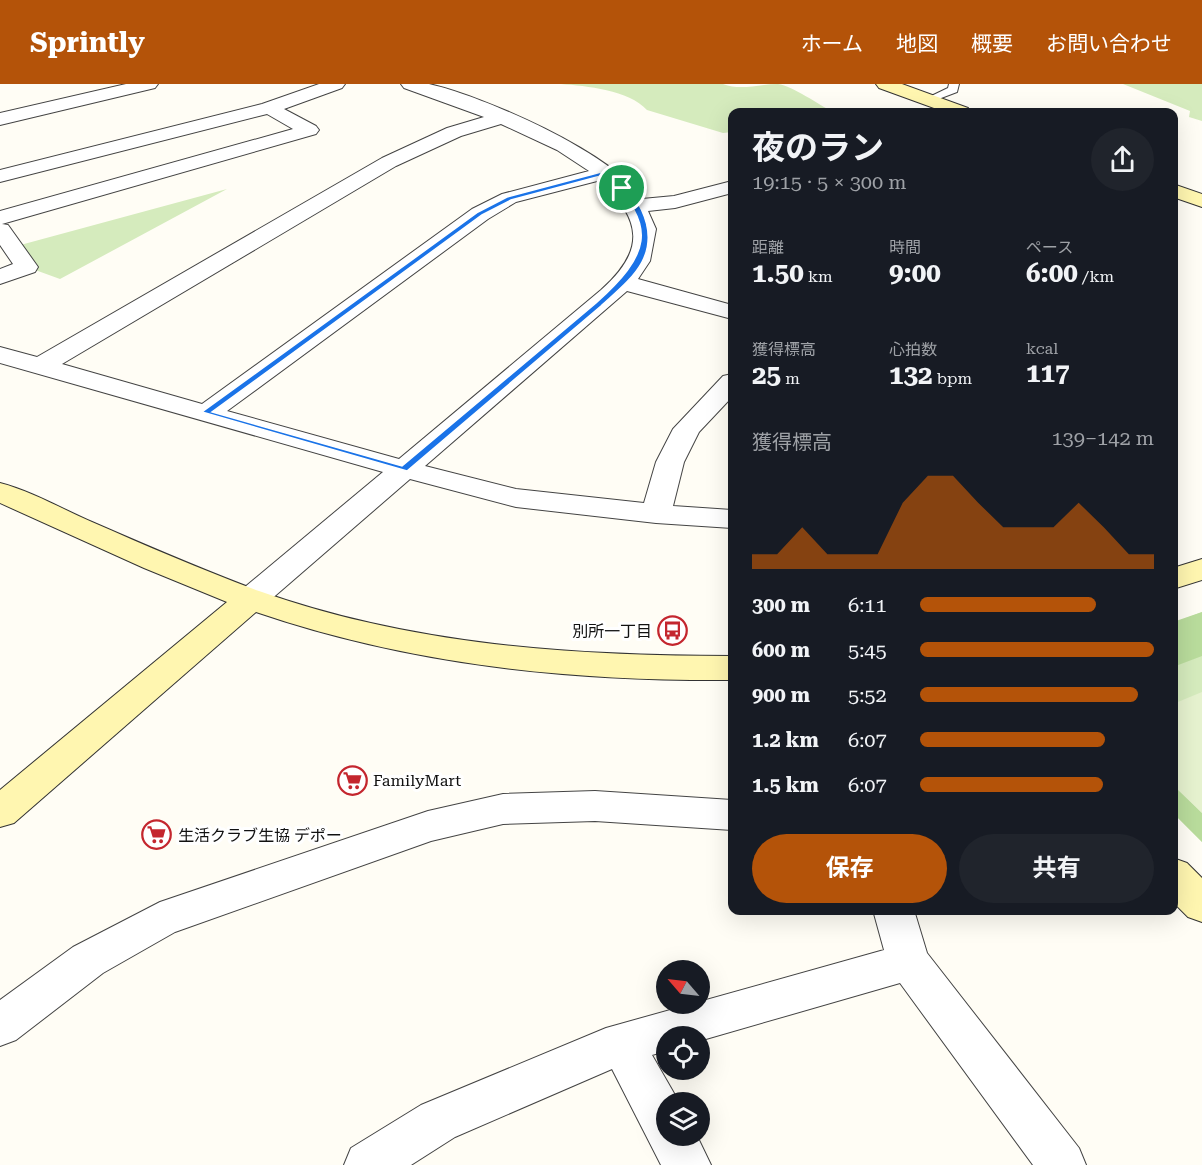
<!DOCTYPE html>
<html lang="ja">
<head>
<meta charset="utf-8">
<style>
	:root { --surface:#171b24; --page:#20242c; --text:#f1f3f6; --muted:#9ea1a6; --accent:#b45309 }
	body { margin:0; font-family:"Roboto Serif","Noto Sans JP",serif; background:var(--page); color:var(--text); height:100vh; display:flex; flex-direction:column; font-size:22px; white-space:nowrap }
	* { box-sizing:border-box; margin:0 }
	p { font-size:20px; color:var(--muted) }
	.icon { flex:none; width:33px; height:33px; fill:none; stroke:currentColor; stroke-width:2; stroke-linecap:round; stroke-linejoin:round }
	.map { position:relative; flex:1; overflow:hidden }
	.details { position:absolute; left:728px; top:24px; width:450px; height:807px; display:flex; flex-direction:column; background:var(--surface); border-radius:12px; box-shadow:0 6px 24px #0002 }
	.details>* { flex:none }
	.needle { width:39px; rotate:298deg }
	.controls { position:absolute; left:656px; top:876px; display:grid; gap:12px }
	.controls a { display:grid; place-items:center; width:54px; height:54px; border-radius:50%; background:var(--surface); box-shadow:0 6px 24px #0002; font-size:30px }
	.pin { position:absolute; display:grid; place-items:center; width:51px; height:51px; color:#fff; margin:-26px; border:3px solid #fff; border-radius:50%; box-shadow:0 2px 6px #0007 }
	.round { display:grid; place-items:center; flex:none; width:63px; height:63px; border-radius:32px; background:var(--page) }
	.headline { display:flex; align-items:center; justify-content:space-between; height:102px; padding:0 24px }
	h1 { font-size:33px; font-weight:700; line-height:45px }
	.figures { display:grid; grid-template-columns:repeat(3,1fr); gap:9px; height:102px; padding:6px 24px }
	.figures div { display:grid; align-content:center }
	.figures b { font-size:26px; font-weight:700 }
	.figures small { font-size:16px; font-weight:400 }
	.figures p { font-size:16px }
	.chart { height:168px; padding:12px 24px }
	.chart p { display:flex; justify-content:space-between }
	.chart svg { width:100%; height:108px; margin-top:6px; fill:var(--accent); opacity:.7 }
	.cta { display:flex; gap:12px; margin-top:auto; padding:12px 24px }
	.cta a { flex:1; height:69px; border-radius:36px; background:var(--accent); color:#fff; font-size:24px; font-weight:700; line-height:69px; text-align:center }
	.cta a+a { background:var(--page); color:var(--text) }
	ul { padding:0 24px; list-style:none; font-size:20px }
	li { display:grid; grid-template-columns:96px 72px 1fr; align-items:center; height:45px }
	li i { height:15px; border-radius:8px; background:var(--accent) }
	header { display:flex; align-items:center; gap:36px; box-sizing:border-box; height:84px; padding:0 30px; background:var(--accent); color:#fff }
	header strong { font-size:28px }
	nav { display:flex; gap:33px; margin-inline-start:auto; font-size:21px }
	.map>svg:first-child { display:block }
</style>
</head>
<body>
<header>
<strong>Sprintly</strong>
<nav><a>ホーム</a><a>地図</a><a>概要</a><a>お問い合わせ</a></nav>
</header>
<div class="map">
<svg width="1202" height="1081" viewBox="0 0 1202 1081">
	<rect width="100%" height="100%" fill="#fffdf5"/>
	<!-- green -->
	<path fill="#d5ebbd" d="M 561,0 L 723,0 C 741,7 759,0 778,0 C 793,2 819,21 833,28 L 732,28 L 732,48 L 723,49 L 647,26 C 629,6 586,2 561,0 Z
		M 1123,0 L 1202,0 L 1202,37 L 1189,33 L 1190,27 Z
		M 227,105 L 60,195 L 27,183 L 13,163 Z
		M 1202,528 L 1202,758 L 1173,729 L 1173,539 Z"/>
	<!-- forest -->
	<path fill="#b9dc9c" d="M 1202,528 L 1202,572 L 1173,583 L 1173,538 Z
		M 1173,701 L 1202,729 L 1202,758 L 1173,729 Z"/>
	<!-- pitch -->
	<path fill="#e6f2cf" d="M 1202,608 L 1202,729 L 1173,701 L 1173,620 Z"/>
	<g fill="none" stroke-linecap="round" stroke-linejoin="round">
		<defs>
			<path id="lane" d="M 949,0 L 959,0 L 957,8 L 928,19 L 923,16 L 948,4 Z"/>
			<path id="street" d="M 126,0 L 158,0 L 155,4 L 0,41 L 0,29 Z
				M 319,0 L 345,0 L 342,4 L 284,25 L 316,42 L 319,46 L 316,50 L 2,140 L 8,141 L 38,183 L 35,188 L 0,200 L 0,185 L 13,180 L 0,161 L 0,127 L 293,45 L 267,30 L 0,98 L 0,86 L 262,20 Z
				M 401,0 C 410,0 420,0 429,0 C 483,12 613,69 642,115 L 674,112 L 732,97 L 732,109 L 675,124 L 648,127 L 656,145 L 650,177 L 638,195 L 732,221 L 732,235 L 627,207 L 425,382 L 516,405 L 644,419 L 656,378 L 673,345 L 723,292 L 732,290 L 732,313 L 699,348 L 684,378 L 673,422 L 732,426 L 732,444 L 656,439 L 516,423 L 410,395 L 261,524 L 250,527 L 239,524 L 234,516 L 239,508 L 383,388 L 0,279 L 0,263 L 37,273 L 382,74 L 447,44 L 484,33 L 404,4 ZM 501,40 L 557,66 L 589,87 L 502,110 L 472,125 L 202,320 L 62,280 L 396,82 L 461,52 ZM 601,96 C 642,137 646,166 601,206 L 399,375 L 227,327 L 488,135 L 516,118 Z
				M 595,707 L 732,716 L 732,746 L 595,737 L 503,740 L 431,757 L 175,848 L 103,889 L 16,956 L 0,962 L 0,916 L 73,863 L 160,818 L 428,727 L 503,710 Z
				M 873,826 L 914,826 L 927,869 L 1079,1064 L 1086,1081 L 1033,1081 L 900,899 L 699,957 L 699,952 L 666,952 L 666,967 L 652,971 L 679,1018 L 666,1018 L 666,1052 L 697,1052 L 711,1081 L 661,1081 L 612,985 L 455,1053 L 411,1081 L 344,1081 L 351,1064 L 421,1021 L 606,944 L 884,866 Z"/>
			<path id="secondary" d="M 876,0 L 902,0 L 968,24 L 970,28 L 945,28 L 879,4 Z
				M 1173,100 L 1202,110 L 1202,123 L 1173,113 Z
				M 0,399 C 31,407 62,425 92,438 C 147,462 202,486 259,507 C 411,561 572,572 732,572 L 732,596 C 569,597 411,581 256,528 L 14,739 L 0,743 L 0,706 L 227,518 L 144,484 L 0,419 Z
				M 1202,475 L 1202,496 L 1173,505 L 1173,484 Z
				M 1173,774 L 1187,779 L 1202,794 L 1202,838 L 1188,833 L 1173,818 Z"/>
		</defs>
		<!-- lane casing -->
		<use href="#lane" stroke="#444" stroke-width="2"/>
		<!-- street casing -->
		<use href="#street" stroke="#444" stroke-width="2"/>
		<!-- secondary casing -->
		<use href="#secondary" stroke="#333" stroke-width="2"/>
		<!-- lane -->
		<use href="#lane" fill="#fff" fill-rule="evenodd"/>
		<!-- street -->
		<use href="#street" fill="#fff" fill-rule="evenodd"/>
		<!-- secondary -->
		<use href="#secondary" fill="#fff6b0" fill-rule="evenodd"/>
	</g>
	<!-- route -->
	<path fill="#1a73e8" stroke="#fff" stroke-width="1.5" fill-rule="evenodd" d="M 605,87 C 635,103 660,144 642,178 C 633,195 615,209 601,222 L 407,387 L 202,328 L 478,128 L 507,113 ZM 604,91 C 661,143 648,172 596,219 L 402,382 L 212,328 L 482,131 L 511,116 Z"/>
	<!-- icons -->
	<defs>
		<symbol id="bus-ring" viewBox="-11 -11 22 22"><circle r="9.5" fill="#fff" stroke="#c4262e" stroke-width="1.5"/><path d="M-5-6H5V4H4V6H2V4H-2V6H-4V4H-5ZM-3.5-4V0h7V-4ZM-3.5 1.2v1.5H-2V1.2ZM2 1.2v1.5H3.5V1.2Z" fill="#c4262e"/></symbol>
		<symbol id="supermarket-ring" viewBox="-11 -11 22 22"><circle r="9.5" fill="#fff" stroke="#c4262e" stroke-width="1.5"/><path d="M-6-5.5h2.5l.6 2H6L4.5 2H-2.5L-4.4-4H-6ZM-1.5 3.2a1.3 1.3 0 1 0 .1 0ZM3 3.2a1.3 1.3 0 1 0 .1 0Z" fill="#c4262e"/></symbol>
	</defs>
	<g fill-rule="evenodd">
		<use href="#bus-ring" x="656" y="530" width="33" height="33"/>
		<use href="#supermarket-ring" x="336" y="680" width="33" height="33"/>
		<use href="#supermarket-ring" x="140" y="734" width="33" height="33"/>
	</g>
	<g text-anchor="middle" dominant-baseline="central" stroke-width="6" stroke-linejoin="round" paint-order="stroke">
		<!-- poi labels -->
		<g font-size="16" fill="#111" stroke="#fff" text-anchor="start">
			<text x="652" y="547" text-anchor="end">別所一丁目</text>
			<text x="373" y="696">FamilyMart</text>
			<text x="178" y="751">生活クラブ生協 デポー</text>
		</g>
	</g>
</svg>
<div class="controls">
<a><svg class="needle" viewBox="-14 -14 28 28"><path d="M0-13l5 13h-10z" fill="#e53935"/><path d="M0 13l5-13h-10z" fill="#9ea1a6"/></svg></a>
<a><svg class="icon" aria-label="locate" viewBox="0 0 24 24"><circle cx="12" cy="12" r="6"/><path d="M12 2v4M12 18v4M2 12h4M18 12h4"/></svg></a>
<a><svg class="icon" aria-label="layers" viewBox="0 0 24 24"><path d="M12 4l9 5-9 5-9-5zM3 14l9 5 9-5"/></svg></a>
</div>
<div class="pin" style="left:622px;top:104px;background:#1e9e55"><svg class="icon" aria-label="arrive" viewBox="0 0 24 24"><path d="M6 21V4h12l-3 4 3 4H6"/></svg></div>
<section class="details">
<div class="headline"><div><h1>夜のラン</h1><p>19:15 · 5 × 300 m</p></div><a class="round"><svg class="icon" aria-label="share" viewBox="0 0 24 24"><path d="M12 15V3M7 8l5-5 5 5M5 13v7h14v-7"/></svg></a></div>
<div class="figures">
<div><p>距離</p><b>1.50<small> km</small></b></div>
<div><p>時間</p><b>9:00</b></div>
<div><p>ペース</p><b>6:00<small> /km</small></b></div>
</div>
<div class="figures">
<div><p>獲得標高</p><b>25<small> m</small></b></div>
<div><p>心拍数</p><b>132<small> bpm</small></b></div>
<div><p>kcal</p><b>117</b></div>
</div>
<div class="chart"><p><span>獲得標高</span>139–142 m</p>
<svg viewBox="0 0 160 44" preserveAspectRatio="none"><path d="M0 44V38L10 38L20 27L30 38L40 38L50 38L60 17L70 6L80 6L90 17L100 27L110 27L120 27L130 17L140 27L150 38L160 38V44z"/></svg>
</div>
<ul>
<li><b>300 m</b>6:11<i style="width:75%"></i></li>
<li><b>600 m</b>5:45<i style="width:100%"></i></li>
<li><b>900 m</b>5:52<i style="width:93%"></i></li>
<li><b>1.2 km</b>6:07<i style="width:79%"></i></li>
<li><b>1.5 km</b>6:07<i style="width:78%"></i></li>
</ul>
<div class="cta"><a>保存</a><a>共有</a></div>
</section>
</div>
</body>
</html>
